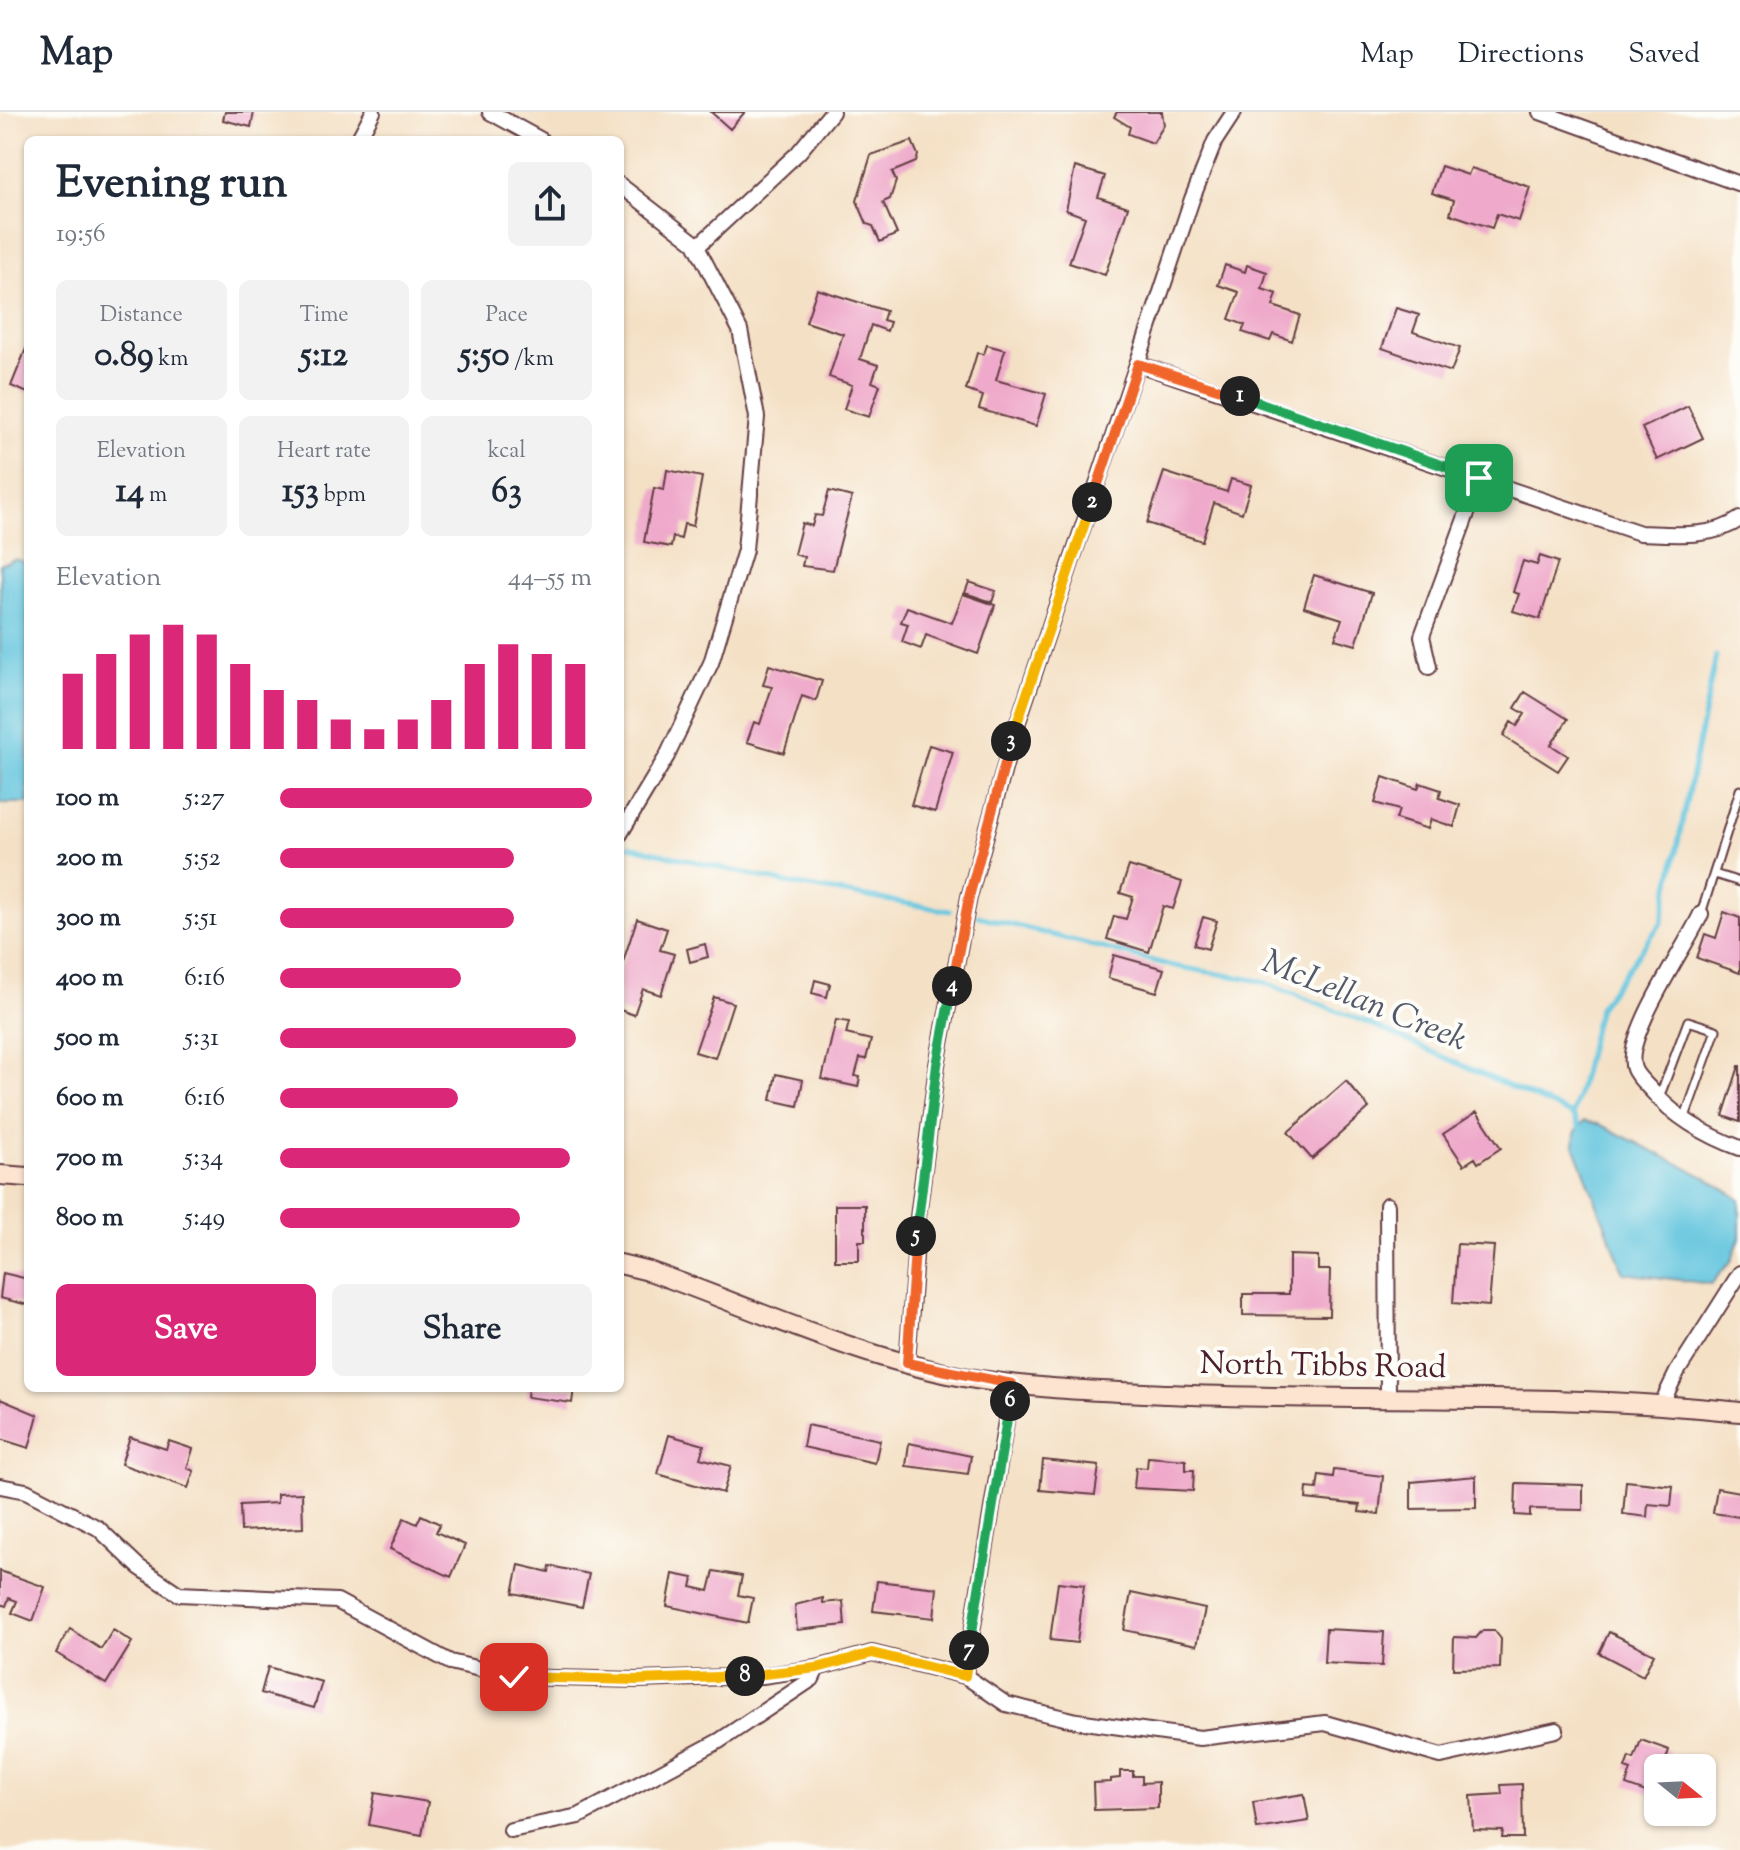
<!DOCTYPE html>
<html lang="en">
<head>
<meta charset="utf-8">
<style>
	:root { --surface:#fff; --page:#f2f2f3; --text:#1f2937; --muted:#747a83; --line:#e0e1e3; --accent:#db2777 }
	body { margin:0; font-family:"Sorts Mill Goudy",serif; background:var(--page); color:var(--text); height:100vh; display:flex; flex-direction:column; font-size:30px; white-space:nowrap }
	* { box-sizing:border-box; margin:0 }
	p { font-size:26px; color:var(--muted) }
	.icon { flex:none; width:44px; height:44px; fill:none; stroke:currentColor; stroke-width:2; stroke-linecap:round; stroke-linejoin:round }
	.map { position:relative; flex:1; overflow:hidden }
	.side { position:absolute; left:24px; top:24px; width:600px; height:1256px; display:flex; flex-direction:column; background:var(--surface); border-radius:12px; box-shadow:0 2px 6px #0004 }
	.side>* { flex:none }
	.needle { width:52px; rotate:108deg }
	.tools { position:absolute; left:1644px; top:1642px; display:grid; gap:16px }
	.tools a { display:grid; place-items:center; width:72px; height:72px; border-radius:12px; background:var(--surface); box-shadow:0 2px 6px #0004; font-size:40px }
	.pin { position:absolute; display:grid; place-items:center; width:68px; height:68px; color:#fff; margin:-34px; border-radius:16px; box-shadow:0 4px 12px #0006 }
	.km { position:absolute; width:40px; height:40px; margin:-20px; border-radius:50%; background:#222; color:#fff; font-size:22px; line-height:40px; text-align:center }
	.round { display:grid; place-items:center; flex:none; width:84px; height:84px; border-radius:12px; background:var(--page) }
	.overview { display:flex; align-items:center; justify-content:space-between; height:136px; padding:0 32px }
	h1 { font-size:44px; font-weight:700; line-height:60px }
	.stats { display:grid; grid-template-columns:repeat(3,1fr); gap:12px; height:136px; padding:8px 32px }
	.stats div { display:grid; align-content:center; border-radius:12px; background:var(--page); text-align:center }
	.stats b { font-size:34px; font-weight:700 }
	.stats small { font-size:22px; font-weight:400 }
	.stats p { font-size:22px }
	.chart { height:224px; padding:16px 32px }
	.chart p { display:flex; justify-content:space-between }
	.chart svg { width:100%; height:144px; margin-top:8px; stroke:var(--accent); stroke-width:6 }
	.cta { display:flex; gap:16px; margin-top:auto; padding:16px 32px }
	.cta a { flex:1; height:92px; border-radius:12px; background:var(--accent); color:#fff; font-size:32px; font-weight:700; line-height:92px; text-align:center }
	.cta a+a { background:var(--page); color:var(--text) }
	ul { padding:0 32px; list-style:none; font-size:26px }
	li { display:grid; grid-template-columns:128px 96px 1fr; align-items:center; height:60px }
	li i { height:20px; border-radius:10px; background:var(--accent) }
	header { display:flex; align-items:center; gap:48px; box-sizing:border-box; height:112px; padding:0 40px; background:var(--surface); border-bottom:2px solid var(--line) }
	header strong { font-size:38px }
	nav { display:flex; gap:44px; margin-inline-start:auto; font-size:28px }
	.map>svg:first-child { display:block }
</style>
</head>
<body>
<header>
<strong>Map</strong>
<nav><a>Map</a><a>Directions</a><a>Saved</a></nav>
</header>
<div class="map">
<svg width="1740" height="1738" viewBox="0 0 1740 1738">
	<rect width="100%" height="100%" fill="#fdfcf7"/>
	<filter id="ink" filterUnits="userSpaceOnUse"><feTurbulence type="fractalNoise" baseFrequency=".0125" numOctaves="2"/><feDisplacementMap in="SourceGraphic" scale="16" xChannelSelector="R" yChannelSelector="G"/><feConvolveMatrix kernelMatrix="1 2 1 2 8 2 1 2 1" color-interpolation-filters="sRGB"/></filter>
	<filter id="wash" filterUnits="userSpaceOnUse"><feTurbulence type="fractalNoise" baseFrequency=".006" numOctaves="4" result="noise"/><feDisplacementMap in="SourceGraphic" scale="32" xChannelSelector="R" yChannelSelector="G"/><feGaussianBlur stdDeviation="1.8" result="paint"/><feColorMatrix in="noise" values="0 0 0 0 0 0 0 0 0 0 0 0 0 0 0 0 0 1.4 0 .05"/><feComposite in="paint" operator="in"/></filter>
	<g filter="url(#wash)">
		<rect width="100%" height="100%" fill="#f4e0c5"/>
		<!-- water -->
		<path fill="#60c4de" stroke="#557284" stroke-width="2" d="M 16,447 L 28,452 L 28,691 L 0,691 L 0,452 Z
			M 1584,1009 L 1599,1012 L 1705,1065 L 1740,1087 L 1740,1125 L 1732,1148 L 1711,1172 L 1624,1161 L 1574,1033 L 1575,1021 Z"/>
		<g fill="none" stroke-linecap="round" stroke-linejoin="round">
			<!-- stream -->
			<path stroke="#60c4de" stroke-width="5" d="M 629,734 L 786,771 L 950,799
				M 978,804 L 1173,854 L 1261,869 L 1368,911 L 1573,1003 L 1579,1015
				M 1573,1003 L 1599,895 L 1662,810 L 1716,544"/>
		</g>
		<g id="blocks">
			<!-- building -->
			<path fill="#efaacb" d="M 225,0 L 254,0 L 251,15 L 223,8 Z
				M 711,0 L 745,0 L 730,17 Z
				M 1117,0 L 1162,0 L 1164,13 L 1153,31 L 1128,22 L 1130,15 L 1114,5 Z
				M 912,29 L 918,43 L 916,50 L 892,60 L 896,69 L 890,87 L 883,90 L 897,122 L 880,130 L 873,114 L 867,112 L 857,89 L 871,43 Z
				M 1441,54 L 1468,63 L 1471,56 L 1530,75 L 1519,109 L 1497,102 L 1492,116 L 1450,102 L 1454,88 L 1432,81 Z
				M 1075,55 L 1105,64 L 1098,85 L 1128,95 L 1105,163 L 1069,151 L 1085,105 L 1066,98 Z
				M 1225,153 L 1245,160 L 1247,153 L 1267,160 L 1262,177 L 1277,182 L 1273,194 L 1300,203 L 1292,229 L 1273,222 L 1270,229 L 1242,220 L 1245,213 L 1229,207 L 1239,180 L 1218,173 Z
				M 817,177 L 886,199 L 883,208 L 890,210 L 887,219 L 871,213 L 860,247 L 878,253 L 872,270 L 880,273 L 869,305 L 844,297 L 852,273 L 829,265 L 843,222 L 806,210 Z
				M 1396,196 L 1419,203 L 1413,220 L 1460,236 L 1451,260 L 1382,236 Z
				M 28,232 L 28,281 L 11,274 Z
				M 987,233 L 1005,238 L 996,268 L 1046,282 L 1036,314 L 979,297 L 983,284 L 966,278 L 977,241 L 984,242 Z
				M 1688,294 L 1703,326 L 1657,348 L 1642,316 Z
				M 667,358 L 702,365 L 693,414 L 684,412 L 681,427 L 673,425 L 671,435 L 644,430 L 654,376 L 664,378 Z
				M 1164,360 L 1227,380 L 1231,367 L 1251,373 L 1242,401 L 1214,391 L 1202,429 L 1147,411 Z
				M 829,379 L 852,385 L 833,458 L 802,454 L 804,445 L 794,442 L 802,411 L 812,414 L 815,403 L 822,404 Z
				M 1540,444 L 1558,450 L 1540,507 L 1513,499 L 1519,482 L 1513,480 L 1523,449 L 1537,453 Z
				M 1314,463 L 1372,481 L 1356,533 L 1335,527 L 1342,507 L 1304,495 Z
				M 969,470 L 996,479 L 992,490 L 965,481 Z
				M 963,482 L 995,493 L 978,542 L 926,523 L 921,537 L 902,530 L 908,512 L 901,510 L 907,495 L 952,511 Z
				M 769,553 L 822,569 L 816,589 L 802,584 L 784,641 L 747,630 L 754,610 L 760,612 L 772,575 L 763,573 Z
				M 1525,580 L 1568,607 L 1551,633 L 1568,644 L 1558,659 L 1503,624 L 1511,610 L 1517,614 L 1525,602 L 1515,596 Z
				M 929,633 L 953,640 L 935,700 L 911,693 Z
				M 1383,665 L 1418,677 L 1420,671 L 1441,678 L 1439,686 L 1460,693 L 1454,715 L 1431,707 L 1428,717 L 1396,707 L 1399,698 L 1375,691 Z
				M 1129,754 L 1182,770 L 1173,797 L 1163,794 L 1149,840 L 1107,827 L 1114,804 L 1126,807 L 1133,785 L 1120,781 Z
				M 1724,800 L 1740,806 L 1740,861 L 1697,846 L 1705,822 L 1716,826 Z
				M 1203,805 L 1217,809 L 1208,837 L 1194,833 Z
				M 637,807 L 667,817 L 660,838 L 674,842 L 661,883 L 643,877 L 634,903 L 620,898 L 620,859 Z
				M 705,832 L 708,845 L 690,850 L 687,837 Z
				M 1114,843 L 1164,857 L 1157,880 L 1108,866 Z
				M 815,868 L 830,872 L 827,885 L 812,881 Z
				M 714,885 L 733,891 L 715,946 L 695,940 Z
				M 836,908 L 849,910 L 846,922 L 871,928 L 866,947 L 860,946 L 855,964 L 860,965 L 858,975 L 822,967 Z
				M 1739,954 L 1740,954 L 1740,1010 L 1723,1004 Z
				M 776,962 L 803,968 L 798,994 L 771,988 Z
				M 1346,969 L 1369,996 L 1312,1047 L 1288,1020 Z
				M 1477,1000 L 1501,1036 L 1478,1051 L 1475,1046 L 1464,1053 L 1443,1022 Z
				M 835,1093 L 865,1093 L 865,1129 L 859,1129 L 859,1149 L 835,1149 Z
				M 1457,1132 L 1494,1134 L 1489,1194 L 1453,1191 Z
				M 1289,1143 L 1318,1144 L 1318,1158 L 1330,1158 L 1329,1204 L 1243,1203 L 1243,1182 L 1289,1182 Z
				M 3,1161 L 28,1167 L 28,1193 L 0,1186 Z
				M 528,1276 L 574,1276 L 572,1291 L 527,1285 Z
				M 0,1287 L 38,1303 L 29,1336 L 0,1327 Z
				M 807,1313 L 880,1328 L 875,1351 L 803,1335 Z
				M 669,1323 L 704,1333 L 700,1346 L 731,1354 L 723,1381 L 658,1362 Z
				M 130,1325 L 166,1337 L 169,1329 L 193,1337 L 187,1356 L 194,1359 L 188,1376 L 121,1352 Z
				M 909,1331 L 971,1344 L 968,1362 L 906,1354 Z
				M 1148,1345 L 1186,1348 L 1186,1358 L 1194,1358 L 1193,1379 L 1134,1376 L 1136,1355 L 1147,1356 Z
				M 1043,1348 L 1099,1354 L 1095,1383 L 1040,1378 Z
				M 1334,1358 L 1383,1364 L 1379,1402 L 1359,1400 L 1360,1393 L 1306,1387 L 1307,1376 L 1317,1377 L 1319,1363 L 1333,1365 Z
				M 1476,1364 L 1476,1396 L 1411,1397 L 1411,1370 Z
				M 1626,1369 L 1673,1374 L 1671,1394 L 1648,1392 L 1647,1405 L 1623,1402 Z
				M 1516,1371 L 1583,1373 L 1583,1398 L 1530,1397 L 1530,1404 L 1515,1403 Z
				M 1717,1376 L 1740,1380 L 1740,1405 L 1713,1401 Z
				M 302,1381 L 303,1416 L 241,1419 L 240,1393 L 277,1391 L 277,1382 Z
				M 421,1403 L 440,1412 L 436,1420 L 465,1433 L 451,1465 L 390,1437 L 404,1406 L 417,1412 Z
				M 519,1453 L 549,1460 L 550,1454 L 589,1462 L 582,1495 L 513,1481 Z
				M 0,1459 L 45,1475 L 33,1509 L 12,1501 L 17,1489 L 9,1486 L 6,1494 L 0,1492 Z
				M 714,1459 L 742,1464 L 738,1483 L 753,1486 L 748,1511 L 667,1494 L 673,1462 L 693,1466 L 691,1475 L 709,1479 Z
				M 877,1469 L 937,1476 L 934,1506 L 873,1499 Z
				M 1058,1470 L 1084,1473 L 1077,1531 L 1050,1528 Z
				M 1131,1481 L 1205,1497 L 1197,1533 L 1124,1518 Z
				M 823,1486 L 823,1491 L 843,1489 L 845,1513 L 797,1518 L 795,1493 Z
				M 70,1517 L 101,1537 L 113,1518 L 132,1530 L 106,1572 L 56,1541 Z
				M 1326,1517 L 1384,1520 L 1382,1554 L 1324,1551 Z
				M 1483,1518 L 1494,1518 L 1501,1527 L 1500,1556 L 1453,1557 L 1454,1525 L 1476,1526 Z
				M 1609,1520 L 1654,1542 L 1643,1564 L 1599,1541 Z
				M 268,1555 L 322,1570 L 314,1596 L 261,1581 Z
				M 1641,1628 L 1669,1638 L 1663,1656 L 1658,1656 L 1654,1683 L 1626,1673 L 1631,1658 L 1625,1656 L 1629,1645 L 1634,1647 Z
				M 1120,1659 L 1133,1659 L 1133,1664 L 1142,1664 L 1142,1671 L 1158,1670 L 1158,1696 L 1094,1698 L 1093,1671 L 1111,1670 L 1111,1667 L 1120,1666 Z
				M 1522,1672 L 1523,1726 L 1502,1726 L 1503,1719 L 1473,1718 L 1471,1684 L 1502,1682 L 1501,1673 Z
				M 375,1681 L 428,1690 L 422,1723 L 369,1713 Z
				M 1304,1682 L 1309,1709 L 1257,1717 L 1253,1690 Z"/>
		</g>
	</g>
	<g filter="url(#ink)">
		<use href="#blocks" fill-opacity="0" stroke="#643c42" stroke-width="2"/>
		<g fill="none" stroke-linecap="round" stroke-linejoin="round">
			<defs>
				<path id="lane" d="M 1714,762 L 1740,770
					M 1701,802 L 1740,678
					M 1659,986 L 1688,909 L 1716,918 L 1684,1008"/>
				<path id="street" d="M 490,0 L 541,28
					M 1540,0 L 1740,72
					M 358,28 L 373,0
					M 620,73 L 695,131 L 740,218 L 757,305 L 745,438 L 711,551 L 667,644 L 620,722
					M 697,135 L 798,41 L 832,0
					M 1138,252 L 1640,421 C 1673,422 1712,427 1740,407
					M 1429,555 L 1422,524 L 1480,366
					M 1701,802 C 1686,835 1622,926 1634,957 C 1637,965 1648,974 1653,980 C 1676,1006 1708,1024 1740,1036
					M 1387,1093 L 1388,1286
					M 907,1251 L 918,1105 L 937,953 L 969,785 L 1012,628 L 1192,87 L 1215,29 L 1234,0
					M 1662,1291 L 1677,1260 L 1740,1161
					M 0,1374 L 26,1379 L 98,1416 L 139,1455 L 179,1482 L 337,1489 L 450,1550 L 514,1565 L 637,1568 L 762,1564 L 817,1556 L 872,1541 L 965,1564 L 1006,1592 L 1077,1609 L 1200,1626 L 1325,1611 L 1441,1644 L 1556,1618
					M 965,1564 L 1012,1272
					M 511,1718 L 579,1704 L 719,1629 L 812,1567 L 817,1556"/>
				<path id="secondary" d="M 0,1063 L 28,1065
					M 620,1152 L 649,1159 C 753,1196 854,1244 963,1265 C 1030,1277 1099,1279 1168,1282 C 1358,1291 1550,1279 1740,1300"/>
			</defs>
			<!-- lane casing -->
			<use href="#lane" stroke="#643c42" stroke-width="11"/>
			<!-- street casing -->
			<use href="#street" stroke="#643c42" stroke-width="18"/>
			<!-- secondary casing -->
			<use href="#secondary" stroke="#643c42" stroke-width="22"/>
			<!-- lane -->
			<use href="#lane" stroke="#fff" stroke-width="7"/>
			<!-- street -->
			<use href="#street" stroke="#fff" stroke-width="14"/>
			<!-- secondary -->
			<use href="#secondary" stroke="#fde4d1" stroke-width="18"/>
		</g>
	</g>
	<g fill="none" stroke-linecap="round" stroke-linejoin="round" filter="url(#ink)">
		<defs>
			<path id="split-1" d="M 1240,284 L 1479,366"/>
			<path id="split-2" d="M 1092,390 L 1138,252 L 1240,284"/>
			<path id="split-3" d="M 1011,629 L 1092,390"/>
			<path id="split-4" d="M 952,874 L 969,785 L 1011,629"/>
			<path id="split-5" d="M 916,1124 L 937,953 L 952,874"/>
			<path id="split-6" d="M 916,1124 L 907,1251 L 1012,1272 L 1010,1289"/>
			<path id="split-7" d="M 969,1538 L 1010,1289"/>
			<path id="split-8" d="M 745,1564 L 817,1556 L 872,1541 L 965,1564 L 969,1538"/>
			<path id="split-9" d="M 514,1565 L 637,1568 L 745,1564"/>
		</defs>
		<!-- split-1 casing -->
		<use href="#split-1" stroke="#fff" stroke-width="16"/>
		<!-- split-2 casing -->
		<use href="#split-2" stroke="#fff" stroke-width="16"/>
		<!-- split-3 casing -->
		<use href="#split-3" stroke="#fff" stroke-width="16"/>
		<!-- split-4 casing -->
		<use href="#split-4" stroke="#fff" stroke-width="16"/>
		<!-- split-5 casing -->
		<use href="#split-5" stroke="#fff" stroke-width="16"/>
		<!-- split-6 casing -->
		<use href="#split-6" stroke="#fff" stroke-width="16"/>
		<!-- split-7 casing -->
		<use href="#split-7" stroke="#fff" stroke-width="16"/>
		<!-- split-8 casing -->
		<use href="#split-8" stroke="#fff" stroke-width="16"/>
		<!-- split-9 casing -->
		<use href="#split-9" stroke="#fff" stroke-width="16"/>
		<!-- split-1 -->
		<use href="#split-1" stroke="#22a559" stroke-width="10"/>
		<!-- split-2 -->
		<use href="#split-2" stroke="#f0652b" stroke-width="10"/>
		<!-- split-3 -->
		<use href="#split-3" stroke="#f5b400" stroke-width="10"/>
		<!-- split-4 -->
		<use href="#split-4" stroke="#f0652b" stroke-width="10"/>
		<!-- split-5 -->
		<use href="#split-5" stroke="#22a559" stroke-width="10"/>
		<!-- split-6 -->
		<use href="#split-6" stroke="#f0652b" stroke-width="10"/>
		<!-- split-7 -->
		<use href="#split-7" stroke="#22a559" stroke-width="10"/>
		<!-- split-8 -->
		<use href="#split-8" stroke="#f5b400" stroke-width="10"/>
		<!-- split-9 -->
		<use href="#split-9" stroke="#f5b400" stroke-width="10"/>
	</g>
	<g text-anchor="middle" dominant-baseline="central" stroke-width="8" stroke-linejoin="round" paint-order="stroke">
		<!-- street labels -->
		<g font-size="32" fill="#4a1f2b" stroke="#fdfcf7">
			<text transform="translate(1323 1255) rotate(1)">North Tibbs Road</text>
		</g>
		<!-- water labels -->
		<g font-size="34" font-style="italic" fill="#52596a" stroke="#fdfcf7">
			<text transform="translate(1364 890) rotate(22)">McLellan Creek</text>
		</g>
	</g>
</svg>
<div class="tools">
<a><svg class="needle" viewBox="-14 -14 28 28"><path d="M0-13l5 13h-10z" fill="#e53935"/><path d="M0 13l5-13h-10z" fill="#747a83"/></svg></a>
</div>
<div class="pin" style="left:1479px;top:366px;background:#1e9e55"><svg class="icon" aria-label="arrive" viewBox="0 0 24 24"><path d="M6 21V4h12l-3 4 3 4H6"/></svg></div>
<div class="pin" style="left:514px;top:1565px;background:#d93025"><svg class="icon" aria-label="check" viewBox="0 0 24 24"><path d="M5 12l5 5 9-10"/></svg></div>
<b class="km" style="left:1240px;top:284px">1</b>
<b class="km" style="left:1092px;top:390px">2</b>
<b class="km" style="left:1011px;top:629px">3</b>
<b class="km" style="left:952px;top:874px">4</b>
<b class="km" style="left:916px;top:1124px">5</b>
<b class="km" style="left:1010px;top:1289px">6</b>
<b class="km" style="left:969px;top:1538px">7</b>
<b class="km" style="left:745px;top:1564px">8</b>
<section class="side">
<div class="overview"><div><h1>Evening run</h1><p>19:56</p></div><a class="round"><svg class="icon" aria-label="share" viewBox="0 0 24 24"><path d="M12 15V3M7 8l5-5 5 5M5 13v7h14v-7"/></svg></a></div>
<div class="stats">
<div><p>Distance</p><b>0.89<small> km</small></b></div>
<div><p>Time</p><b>5:12</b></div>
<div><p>Pace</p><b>5:50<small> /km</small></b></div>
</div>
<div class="stats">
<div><p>Elevation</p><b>14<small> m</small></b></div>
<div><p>Heart rate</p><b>153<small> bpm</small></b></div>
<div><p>kcal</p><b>63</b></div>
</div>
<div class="chart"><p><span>Elevation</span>44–55 m</p>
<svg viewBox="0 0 160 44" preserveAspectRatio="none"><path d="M5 44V21M15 44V15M25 44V9M35 44V6M45 44V9M55 44V18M65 44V26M75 44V29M85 44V35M95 44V38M105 44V35M115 44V29M125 44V18M135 44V12M145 44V15M155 44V18"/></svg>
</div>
<ul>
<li><b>100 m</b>5:27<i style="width:100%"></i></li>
<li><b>200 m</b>5:52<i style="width:75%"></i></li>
<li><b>300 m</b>5:51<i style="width:75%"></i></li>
<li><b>400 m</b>6:16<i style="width:58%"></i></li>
<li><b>500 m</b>5:31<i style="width:95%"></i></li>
<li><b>600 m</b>6:16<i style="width:57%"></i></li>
<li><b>700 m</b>5:34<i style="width:93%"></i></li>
<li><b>800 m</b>5:49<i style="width:77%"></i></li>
</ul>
<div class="cta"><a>Save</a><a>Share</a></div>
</section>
</div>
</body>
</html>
